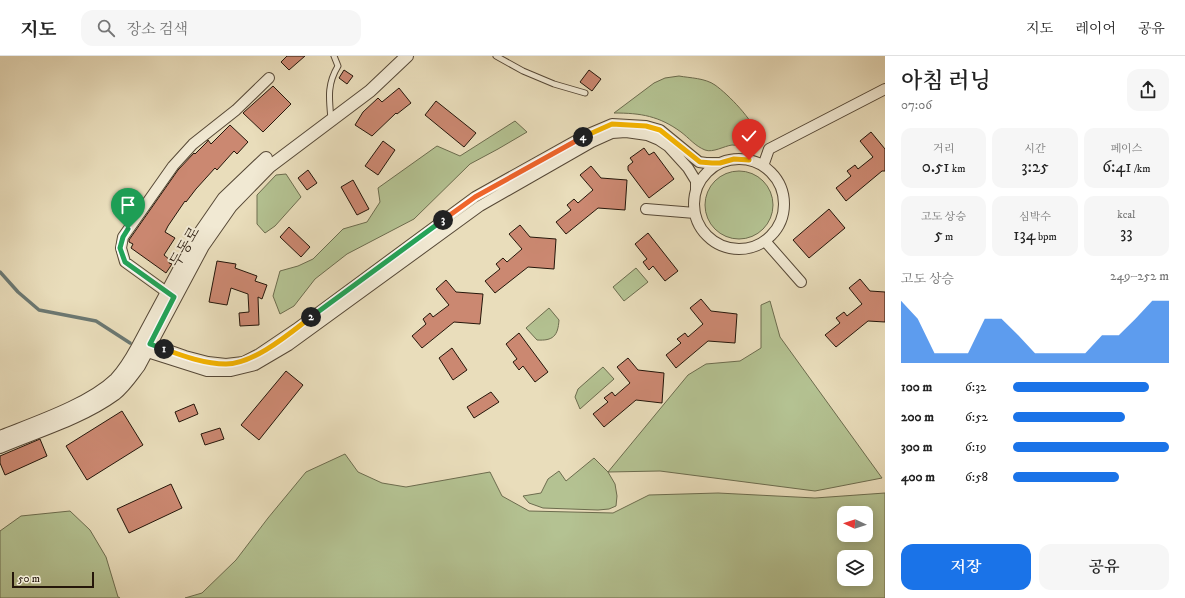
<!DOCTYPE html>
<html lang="ko">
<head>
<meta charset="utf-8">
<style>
	:root { --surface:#fff; --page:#f6f6f6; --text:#222; --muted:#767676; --line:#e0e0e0; --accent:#1a73e8 }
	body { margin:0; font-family:"IM FELL DW Pica","Noto Serif KR",serif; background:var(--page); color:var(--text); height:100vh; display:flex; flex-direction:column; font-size:15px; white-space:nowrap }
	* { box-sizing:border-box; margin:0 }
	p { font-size:13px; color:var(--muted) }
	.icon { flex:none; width:22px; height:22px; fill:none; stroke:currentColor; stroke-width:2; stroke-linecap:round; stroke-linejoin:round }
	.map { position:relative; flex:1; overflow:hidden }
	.side { display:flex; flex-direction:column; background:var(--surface); width:300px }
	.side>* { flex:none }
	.needle { width:26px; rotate:274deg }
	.buttons { position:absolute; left:837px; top:450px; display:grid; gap:8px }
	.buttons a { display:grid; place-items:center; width:36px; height:36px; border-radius:8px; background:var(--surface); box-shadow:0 2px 10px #0003; font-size:20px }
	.scale { position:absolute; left:12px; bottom:10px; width:82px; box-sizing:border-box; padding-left:4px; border:2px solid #25160a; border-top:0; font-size:11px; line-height:14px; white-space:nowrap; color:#25160a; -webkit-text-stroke:3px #f1e9d3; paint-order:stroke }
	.pin { position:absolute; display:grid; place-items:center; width:34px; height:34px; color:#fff; margin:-41px -17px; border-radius:50% 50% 50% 0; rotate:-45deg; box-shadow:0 0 4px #0007 }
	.pin .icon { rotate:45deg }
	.km { position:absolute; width:20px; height:20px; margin:-10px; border-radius:50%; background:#222; color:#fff; font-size:11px; line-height:20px; text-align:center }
	.round { display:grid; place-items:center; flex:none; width:42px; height:42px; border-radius:12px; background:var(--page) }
	.head { display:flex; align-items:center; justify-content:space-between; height:68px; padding:0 16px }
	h1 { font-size:22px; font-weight:600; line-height:30px }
	.stats { display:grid; grid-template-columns:repeat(3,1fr); gap:6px; height:68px; padding:4px 16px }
	.stats div { display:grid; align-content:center; border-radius:10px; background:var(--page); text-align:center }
	.stats b { font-size:17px; font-weight:600 }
	.stats small { font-size:11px; font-weight:400 }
	.stats p { font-size:11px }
	.chart { height:112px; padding:8px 16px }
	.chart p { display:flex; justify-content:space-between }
	.chart svg { width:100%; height:72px; margin-top:4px; fill:var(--accent); opacity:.7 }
	.button { display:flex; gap:8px; margin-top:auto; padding:8px 16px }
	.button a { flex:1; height:46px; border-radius:12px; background:var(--accent); color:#fff; font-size:16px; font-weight:600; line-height:46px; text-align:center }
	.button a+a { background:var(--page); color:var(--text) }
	ul { padding:0 16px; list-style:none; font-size:13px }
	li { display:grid; grid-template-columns:64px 48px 1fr; align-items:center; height:30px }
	li i { height:10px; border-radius:5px; background:var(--accent) }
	header { display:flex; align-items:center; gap:24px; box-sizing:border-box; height:56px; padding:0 20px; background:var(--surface); border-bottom:1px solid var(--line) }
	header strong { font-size:19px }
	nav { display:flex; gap:22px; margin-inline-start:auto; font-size:14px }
	.search { width:280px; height:36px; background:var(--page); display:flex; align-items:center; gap:10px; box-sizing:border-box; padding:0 14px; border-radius:12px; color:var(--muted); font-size:15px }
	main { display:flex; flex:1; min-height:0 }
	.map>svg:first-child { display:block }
</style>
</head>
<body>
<header>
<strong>지도</strong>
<div class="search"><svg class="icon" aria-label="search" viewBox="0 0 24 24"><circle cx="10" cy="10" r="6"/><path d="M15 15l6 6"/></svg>장소 검색</div>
<nav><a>지도</a><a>레이어</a><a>공유</a></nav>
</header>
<main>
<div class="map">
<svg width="885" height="542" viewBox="0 0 885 542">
	<rect width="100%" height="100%" fill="#e9ddbb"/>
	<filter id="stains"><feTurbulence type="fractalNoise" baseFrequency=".005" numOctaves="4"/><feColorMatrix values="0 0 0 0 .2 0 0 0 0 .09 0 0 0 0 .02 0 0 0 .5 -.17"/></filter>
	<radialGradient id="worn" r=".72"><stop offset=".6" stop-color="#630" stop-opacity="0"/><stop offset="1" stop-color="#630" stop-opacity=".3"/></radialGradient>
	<!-- green -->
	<path fill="#b4c292" stroke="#6c6c4e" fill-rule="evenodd" d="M 679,20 C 690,22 705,22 715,29 C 729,39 753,64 758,80 C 759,85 758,88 756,92 C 748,93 740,89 732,89 C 724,90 713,97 705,94 C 695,90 689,82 681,76 C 659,60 641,57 614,57 L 654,27 L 665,22 Z
		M 515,65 L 527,76 L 498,93 L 470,108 L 414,163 L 347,198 L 315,223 L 294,250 L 280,258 L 273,240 L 280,215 L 298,210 L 313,203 L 343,173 L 367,166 L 380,146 L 378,132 L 437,90 L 460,100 Z
		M705 149a34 34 0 1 1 68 0a34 34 0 1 1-68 0Z
		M 286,118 L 301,141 L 275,170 L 265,177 L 257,168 L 257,139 L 276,119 Z
		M 636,212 L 648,226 L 624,245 L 613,231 Z
		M 770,245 L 780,281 L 882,422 L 815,435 L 660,415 L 608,416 L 615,428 L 617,440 L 616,450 L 609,453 L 598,454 L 543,452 L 529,447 L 523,440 L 541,437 L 548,423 L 559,415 L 566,425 L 594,402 L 608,416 L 688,319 L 706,308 L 740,305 L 761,292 L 761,249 Z
		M 549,252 L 559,264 C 558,280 553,285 537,284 L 526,272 Z
		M 603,311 L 614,323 L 580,353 L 575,341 L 578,333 Z
		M 345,398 L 358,416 L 382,427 L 406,431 L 490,416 L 502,440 L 529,455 L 613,457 L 649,439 L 718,437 L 815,442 L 885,437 L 885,542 L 185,542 L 202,537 L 236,504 L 268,462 L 306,416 ZM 844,457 L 866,457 L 866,479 L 844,479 ZM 844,501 L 866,501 L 866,523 L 844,523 Z
		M 70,455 L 90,474 L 106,501 L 118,541 L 120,542 L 0,542 L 0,475 L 21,460 Z"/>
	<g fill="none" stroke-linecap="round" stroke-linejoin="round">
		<!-- stream -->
		<path stroke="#6b7872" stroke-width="3.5" d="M 0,216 L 18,236 L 39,254 L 96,265 L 130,287"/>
	</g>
	<!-- building -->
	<path fill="#cb8871" stroke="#25160a" d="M 287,0 L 305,0 L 289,14 L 281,6 Z
		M 344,14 L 353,20 L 347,28 L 339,22 Z
		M 589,14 L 601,23 L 592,35 L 580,26 Z
		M 273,30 L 291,48 L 263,76 L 243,57 Z
		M 399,32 L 411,47 L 397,58 L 396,57 L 372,80 L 355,69 L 363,56 L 378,42 L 382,46 Z
		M 436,45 L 476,77 L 464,91 L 425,59 Z
		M 230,69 L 248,86 L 237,98 L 234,95 L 217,114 L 215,112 L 196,133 L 186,146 L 185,145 L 168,170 L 165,176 L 175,182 L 164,199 L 170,204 L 169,207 L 172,208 L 166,217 L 131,192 L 133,188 L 129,186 L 129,184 L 178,114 L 194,97 L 195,98 L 207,86 L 208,84 L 211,88 Z
		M 871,76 L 885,93 L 885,115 L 882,115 L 846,145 L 836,132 L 851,120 L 847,115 L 855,109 L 858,113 L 873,101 L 860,85 Z
		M 383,85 L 395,94 L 378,119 L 365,110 Z
		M 644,92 L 649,99 L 654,96 L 674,123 L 649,142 L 628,114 L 628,110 L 633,106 L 630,102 Z
		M 591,110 L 601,122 L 627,124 L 625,154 L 598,152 L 566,178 L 556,166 L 571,154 L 567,149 L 574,143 L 578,147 L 593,134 L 580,119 Z
		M 308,114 L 317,127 L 307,134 L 298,122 Z
		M 353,124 L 369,153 L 357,159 L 341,131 Z
		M 829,153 L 845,172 L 809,202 L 793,184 Z
		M 520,169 L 530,181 L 556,183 L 554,213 L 528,211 L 495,237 L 485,225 L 500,213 L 496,208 L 503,202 L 507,206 L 522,193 L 509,178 Z
		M 289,171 L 310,191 L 301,201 L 280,181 Z
		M 648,177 L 678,215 L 665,225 L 653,210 L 649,214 L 643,206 L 647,203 L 635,188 Z
		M 217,205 L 236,208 L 235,212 L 257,220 L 255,225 L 267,229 L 262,243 L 258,241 L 259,269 L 240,270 L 239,257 L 249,256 L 248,238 L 231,232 L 227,249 L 209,246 Z
		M 860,223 L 870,235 L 885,236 L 885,266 L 868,265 L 836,291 L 825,279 L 840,267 L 836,262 L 844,256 L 847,260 L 862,248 L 849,232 Z
		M 446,224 L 456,236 L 483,238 L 480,268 L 454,266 L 422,292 L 412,280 L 426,268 L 423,263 L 430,257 L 433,261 L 449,249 L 436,233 Z
		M 701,243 L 711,255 L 737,258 L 735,287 L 708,285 L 676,312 L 666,299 L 681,287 L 677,283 L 685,277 L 688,281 L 703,268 L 690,252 Z
		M 519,277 L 548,316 L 535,326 L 523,310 L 519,314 L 513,306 L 517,303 L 506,288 Z
		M 452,292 L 467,314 L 453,324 L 439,302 Z
		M 628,302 L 638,314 L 664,317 L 662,347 L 636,344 L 604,371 L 593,358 L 608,346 L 604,342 L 612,336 L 615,340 L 630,327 L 617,311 Z
		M 286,315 L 303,329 L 259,384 L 241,369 Z
		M 491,336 L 499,346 L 474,362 L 467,351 Z
		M 194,348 L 198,358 L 179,366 L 175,356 Z
		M 122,355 L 143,389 L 87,424 L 66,390 Z
		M 220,372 L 224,383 L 205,389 L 201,378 Z
		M 40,383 L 47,400 L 5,419 L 0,407 L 0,400 Z
		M 171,428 L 182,452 L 129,477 L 117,453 Z"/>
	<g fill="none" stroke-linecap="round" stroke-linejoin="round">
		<defs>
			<path id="service" d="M 496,0 L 523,15 L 554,28 L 585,37
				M 331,63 C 329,42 327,28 338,10 L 334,0"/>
			<path id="minor" d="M694 148a45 45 0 1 1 90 0a45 45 0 1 1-90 0Z
				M 763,110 L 769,93 L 885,33
				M 646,153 L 695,157
				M 765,185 L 801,226
				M 172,240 L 125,206 L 121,192 L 123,181 L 173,110 L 193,88 L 236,54 L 269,22
				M 145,286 L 185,300 L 208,306 L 226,308 L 243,306 L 259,298 L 296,273 L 475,141 L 586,79 L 612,68 L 646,70 L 660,74 L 699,106 L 706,107 L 720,107
				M 141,294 L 207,315 L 231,315 L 255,309 L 289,289 L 480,150 L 592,86 L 612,77 L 626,76 L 647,79 L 659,84 L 668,90 L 688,112 L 696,125 L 696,134"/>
			<path id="tertiary" d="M 0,381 C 35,367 89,349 116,323 C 124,314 131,303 137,292 L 195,184 L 224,142 L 266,102
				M 0,391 C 38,375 82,362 115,338 C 125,330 132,319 139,310 L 203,190 L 231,150 L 269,111 L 370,35 L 407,0"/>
		</defs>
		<!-- service casing -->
		<use href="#service" stroke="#564836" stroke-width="7"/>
		<!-- minor casing -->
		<use href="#minor" stroke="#564836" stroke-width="12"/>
		<!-- tertiary casing -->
		<use href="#tertiary" stroke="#564836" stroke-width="14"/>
		<!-- service -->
		<use href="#service" stroke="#f1e9d3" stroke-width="5"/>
		<!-- minor -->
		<use href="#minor" stroke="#f1e9d3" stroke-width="10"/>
		<!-- tertiary -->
		<use href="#tertiary" stroke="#f1e9d3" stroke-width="12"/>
	</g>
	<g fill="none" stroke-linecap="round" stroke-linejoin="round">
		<defs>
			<path id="split-1" d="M 128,173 L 123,181 L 120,192 L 125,206 L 174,241 L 150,288 L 164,293"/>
			<path id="split-2" d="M 164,293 C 183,300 205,308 226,308 C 254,308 290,277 311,261"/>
			<path id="split-3" d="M 311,261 L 443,164"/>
			<path id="split-4" d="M 443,164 L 475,141 L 583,81"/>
			<path id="split-5" d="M 583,81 L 612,68 L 646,70 L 660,74 L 700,106 L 712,107 L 720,107 L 734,103 L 749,104"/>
		</defs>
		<!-- split-1 casing -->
		<use href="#split-1" stroke="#fff" stroke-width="8"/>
		<!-- split-2 casing -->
		<use href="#split-2" stroke="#fff" stroke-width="8"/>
		<!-- split-3 casing -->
		<use href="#split-3" stroke="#fff" stroke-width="8"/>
		<!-- split-4 casing -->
		<use href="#split-4" stroke="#fff" stroke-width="8"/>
		<!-- split-5 casing -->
		<use href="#split-5" stroke="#fff" stroke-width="8"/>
		<!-- split-1 -->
		<use href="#split-1" stroke="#22a559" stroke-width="5"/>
		<!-- split-2 -->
		<use href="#split-2" stroke="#f5b400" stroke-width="5"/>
		<!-- split-3 -->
		<use href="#split-3" stroke="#22a559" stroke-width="5"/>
		<!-- split-4 -->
		<use href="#split-4" stroke="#f0652b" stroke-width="5"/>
		<!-- split-5 -->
		<use href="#split-5" stroke="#f5b400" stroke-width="5"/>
	</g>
	<g text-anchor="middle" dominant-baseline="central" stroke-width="4" stroke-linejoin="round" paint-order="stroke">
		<!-- street labels -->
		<g font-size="15" fill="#25160a" stroke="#f1e9d3">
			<text transform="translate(185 191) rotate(-59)">두동로</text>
		</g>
	</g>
	<rect width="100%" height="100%" filter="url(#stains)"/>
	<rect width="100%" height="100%" fill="url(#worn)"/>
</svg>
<div class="buttons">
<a><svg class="needle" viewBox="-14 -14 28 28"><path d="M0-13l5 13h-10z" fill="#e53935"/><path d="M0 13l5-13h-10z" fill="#767676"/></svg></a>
<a><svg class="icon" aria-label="layers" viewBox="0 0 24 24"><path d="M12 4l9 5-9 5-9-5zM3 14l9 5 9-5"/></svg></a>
</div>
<div class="scale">50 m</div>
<div class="pin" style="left:128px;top:173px;background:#1e9e55"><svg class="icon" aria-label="arrive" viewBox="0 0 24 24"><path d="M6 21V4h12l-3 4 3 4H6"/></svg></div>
<div class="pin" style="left:749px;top:104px;background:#d93025"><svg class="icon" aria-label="check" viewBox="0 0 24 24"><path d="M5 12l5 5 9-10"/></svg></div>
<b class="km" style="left:164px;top:293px">1</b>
<b class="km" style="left:311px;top:261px">2</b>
<b class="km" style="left:443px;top:164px">3</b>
<b class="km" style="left:583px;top:81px">4</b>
</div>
<section class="side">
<div class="head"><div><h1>아침 러닝</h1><p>07:06</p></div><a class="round"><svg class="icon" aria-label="share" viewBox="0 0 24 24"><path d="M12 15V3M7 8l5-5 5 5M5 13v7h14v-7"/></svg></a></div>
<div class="stats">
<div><p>거리</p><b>0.51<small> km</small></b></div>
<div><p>시간</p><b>3:25</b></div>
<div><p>페이스</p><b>6:41<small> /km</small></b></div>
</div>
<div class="stats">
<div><p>고도 상승</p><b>5<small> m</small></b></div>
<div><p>심박수</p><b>134<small> bpm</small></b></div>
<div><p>kcal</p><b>33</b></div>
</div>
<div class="chart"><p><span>고도 상승</span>249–252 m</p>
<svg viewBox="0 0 160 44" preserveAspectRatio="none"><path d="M0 44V6L10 17L20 38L30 38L40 38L50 17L60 17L70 27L80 38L90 38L100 38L110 38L120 27L130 27L140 17L150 6L160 6V44z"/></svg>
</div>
<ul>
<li><b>100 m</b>6:32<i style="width:87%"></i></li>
<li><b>200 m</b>6:52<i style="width:72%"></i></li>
<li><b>300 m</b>6:19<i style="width:100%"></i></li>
<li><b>400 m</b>6:58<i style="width:68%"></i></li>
</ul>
<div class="button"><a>저장</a><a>공유</a></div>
</section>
</main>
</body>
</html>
